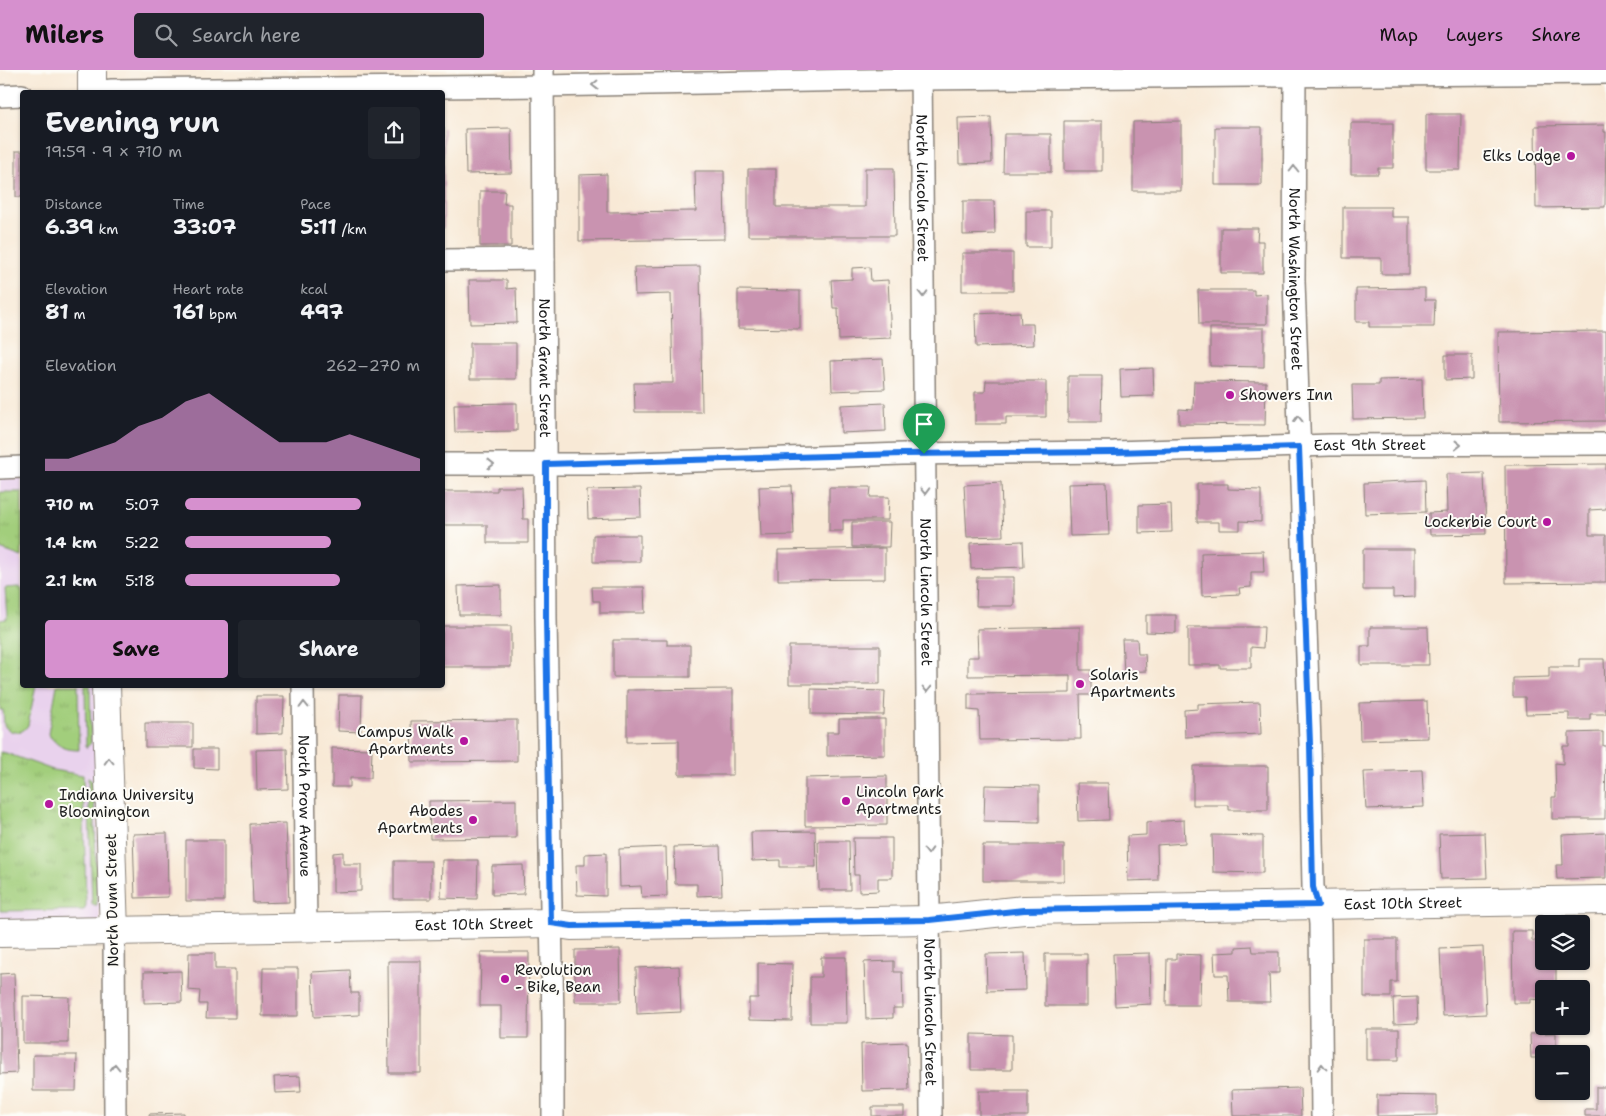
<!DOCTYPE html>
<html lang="en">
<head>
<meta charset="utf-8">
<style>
	:root { --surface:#171b24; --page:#20242c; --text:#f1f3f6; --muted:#9ea1a6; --accent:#d690ce }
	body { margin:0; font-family:"Shantell Sans",sans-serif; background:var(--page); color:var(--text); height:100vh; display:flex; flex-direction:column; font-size:19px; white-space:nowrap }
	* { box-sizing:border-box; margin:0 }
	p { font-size:16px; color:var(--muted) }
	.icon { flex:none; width:28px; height:28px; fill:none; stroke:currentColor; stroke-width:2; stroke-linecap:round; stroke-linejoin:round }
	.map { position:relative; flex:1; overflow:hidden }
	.panel { position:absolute; left:20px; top:20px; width:425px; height:598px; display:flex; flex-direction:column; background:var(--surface); border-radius:5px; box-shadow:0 1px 4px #0004 }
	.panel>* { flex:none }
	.tools { position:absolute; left:1535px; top:845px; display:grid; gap:10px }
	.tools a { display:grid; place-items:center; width:55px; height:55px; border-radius:5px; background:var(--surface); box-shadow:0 1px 4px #0004; font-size:25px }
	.pin { position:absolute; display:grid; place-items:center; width:42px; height:42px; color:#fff; margin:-51px -21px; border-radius:50% 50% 50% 0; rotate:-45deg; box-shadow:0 0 5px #0007 }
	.pin .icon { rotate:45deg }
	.round { display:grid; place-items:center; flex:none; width:52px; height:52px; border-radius:5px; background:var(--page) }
	.headline { display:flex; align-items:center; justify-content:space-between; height:85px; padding:0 25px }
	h1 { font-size:28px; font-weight:700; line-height:38px }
	.figures { display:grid; grid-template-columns:repeat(3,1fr); gap:8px; height:85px; padding:5px 25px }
	.figures div { display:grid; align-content:center }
	.figures b { font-size:21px; font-weight:700 }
	.figures small { font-size:14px; font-weight:400 }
	.figures p { font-size:14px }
	.chart { height:140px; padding:10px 25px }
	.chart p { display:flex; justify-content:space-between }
	.chart svg { width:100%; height:90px; margin-top:5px; fill:var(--accent); opacity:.7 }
	.primary-button { display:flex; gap:10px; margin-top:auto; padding:10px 25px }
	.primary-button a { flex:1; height:58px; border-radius:5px; background:var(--accent); color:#111; font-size:20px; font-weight:700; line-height:58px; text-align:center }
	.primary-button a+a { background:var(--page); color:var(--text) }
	ul { padding:0 25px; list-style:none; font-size:16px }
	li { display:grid; grid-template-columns:80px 60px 1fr; align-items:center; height:38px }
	li i { height:12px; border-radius:6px; background:var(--accent) }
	header { display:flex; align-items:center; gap:30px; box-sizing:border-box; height:70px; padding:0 25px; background:var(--accent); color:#111 }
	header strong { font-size:24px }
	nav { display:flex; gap:28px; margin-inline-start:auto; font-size:18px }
	.search { width:350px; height:45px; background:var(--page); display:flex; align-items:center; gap:12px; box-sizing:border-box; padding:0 18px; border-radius:5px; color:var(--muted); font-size:19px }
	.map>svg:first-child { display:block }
</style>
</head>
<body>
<header>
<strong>Milers</strong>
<div class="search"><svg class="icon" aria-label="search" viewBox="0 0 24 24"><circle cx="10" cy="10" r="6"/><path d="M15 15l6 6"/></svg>Search here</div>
<nav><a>Map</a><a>Layers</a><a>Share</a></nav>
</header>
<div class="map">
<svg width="1606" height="1046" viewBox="0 0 1606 1046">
	<defs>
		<pattern id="grass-tufts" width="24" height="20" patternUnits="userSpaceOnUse" patternTransform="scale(1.25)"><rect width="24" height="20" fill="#a2ce7b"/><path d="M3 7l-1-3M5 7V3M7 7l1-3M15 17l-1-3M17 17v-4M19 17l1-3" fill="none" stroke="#8bb06a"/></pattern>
	</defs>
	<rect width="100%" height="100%" fill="#fdfcf7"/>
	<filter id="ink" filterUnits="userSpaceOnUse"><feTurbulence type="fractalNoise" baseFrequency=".02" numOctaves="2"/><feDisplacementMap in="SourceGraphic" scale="10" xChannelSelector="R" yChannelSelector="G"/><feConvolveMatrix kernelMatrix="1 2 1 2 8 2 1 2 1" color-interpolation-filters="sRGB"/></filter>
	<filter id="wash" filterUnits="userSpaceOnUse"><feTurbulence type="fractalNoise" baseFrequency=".0096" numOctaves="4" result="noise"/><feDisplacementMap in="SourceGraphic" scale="20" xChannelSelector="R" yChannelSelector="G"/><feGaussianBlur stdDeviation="1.12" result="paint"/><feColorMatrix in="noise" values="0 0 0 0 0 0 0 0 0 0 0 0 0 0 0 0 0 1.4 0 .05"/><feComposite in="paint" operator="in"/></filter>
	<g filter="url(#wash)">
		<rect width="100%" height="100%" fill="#f8e9d6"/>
		<!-- built -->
		<path fill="#e9d2ed" d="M 22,405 L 22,615 L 95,615 L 100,852 L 0,853 L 0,406 Z"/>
		<!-- grass -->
		<path fill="url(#grass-tufts)" stroke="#5f754c" d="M 0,422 L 22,422 L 22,487 L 0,479 Z
			M 18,517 L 22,518 L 22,615 L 36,615 L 28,655 C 22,665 12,664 4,656 L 3,640 L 0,640 L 0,550 L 7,549 L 5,518 Z
			M 57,615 L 78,615 L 79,680 C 64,680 57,676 48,664 Z
			M 85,615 L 90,615 L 91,673 L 86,678 Z
			M 0,682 L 6,683 L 53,700 L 83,705 L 86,835 L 84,840 L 0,841 Z
			M 88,707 L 94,713 L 97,835 L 92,835 Z"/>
		<g id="blocks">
			<!-- building -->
			<path fill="#c993b0" d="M 1426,44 L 1461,44 L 1460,100 L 1426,100 Z
				M 991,47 L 992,93 L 959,94 L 958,48 Z
				M 1064,51 L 1102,51 L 1102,101 L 1064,101 Z
				M 1181,51 L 1181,121 L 1133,121 L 1133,52 Z
				M 1351,53 L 1393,53 L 1393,98 L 1378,98 L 1378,104 L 1351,104 Z
				M 1604,55 L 1604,62 L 1606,62 L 1605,137 L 1536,138 L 1535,56 Z
				M 1215,57 L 1262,57 L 1262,115 L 1215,115 Z
				M 442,58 L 444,58 L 444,158 L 442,158 Z
				M 511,58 L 512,103 L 466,104 L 465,59 Z
				M 1004,64 L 1051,64 L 1051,102 L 1003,102 Z
				M 16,81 L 22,81 L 22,127 L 16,127 Z
				M 865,98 L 894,98 L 895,166 L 748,166 L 748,99 L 776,99 L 776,137 L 865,137 Z
				M 695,101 L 724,101 L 725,169 L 579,171 L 579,105 L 607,104 L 607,142 L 696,141 Z
				M 480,121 L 505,121 L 504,134 L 511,134 L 511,176 L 480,176 Z
				M 963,131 L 994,131 L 995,164 L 963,165 Z
				M 1343,137 L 1391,137 L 1391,147 L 1409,147 L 1409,204 L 1381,204 L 1381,188 L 1343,188 Z
				M 1026,141 L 1051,141 L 1051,177 L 1026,177 Z
				M 1221,158 L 1258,158 L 1257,171 L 1263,171 L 1263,203 L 1221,203 Z
				M 962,183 L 1013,183 L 1013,221 L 962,221 Z
				M 700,196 L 702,342 L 635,342 L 634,313 L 673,313 L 671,224 L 635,225 L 634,197 Z
				M 870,197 L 871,211 L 888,210 L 891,268 L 839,270 L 838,238 L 833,238 L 831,210 L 852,209 L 852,198 Z
				M 469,210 L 507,210 L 507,219 L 516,218 L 517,253 L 470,254 Z
				M 1425,218 L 1425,230 L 1435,230 L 1434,257 L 1369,257 L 1369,252 L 1356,252 L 1356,219 Z
				M 738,220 L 800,221 L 800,259 L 738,258 Z
				M 1198,220 L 1254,220 L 1254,225 L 1267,224 L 1267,254 L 1199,254 Z
				M 1020,242 L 1021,254 L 1033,254 L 1034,275 L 976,277 L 975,244 Z
				M 1210,258 L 1264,258 L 1264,297 L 1210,296 Z
				M 1606,261 L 1606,351 L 1499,352 L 1498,262 Z
				M 470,273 L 516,273 L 516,309 L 470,309 Z
				M 1445,285 L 1472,285 L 1472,309 L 1445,310 Z
				M 883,289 L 885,319 L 832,321 L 831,291 Z
				M 1153,298 L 1154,326 L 1121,327 L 1120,299 Z
				M 1068,306 L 1102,306 L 1101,352 L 1068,352 Z
				M 1422,309 L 1423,348 L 1353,349 L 1352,315 L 1379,315 L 1379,310 Z
				M 986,311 L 1046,311 L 1046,347 L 1006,347 L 1006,354 L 975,354 L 975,322 L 985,322 Z
				M 1194,311 L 1266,312 L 1265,355 L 1179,354 L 1179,339 L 1193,340 Z
				M 517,333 L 517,361 L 455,362 L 454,334 Z
				M 885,333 L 886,361 L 841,363 L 841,335 Z
				M 1606,394 L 1606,439 L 1589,440 L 1589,465 L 1606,465 L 1606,512 L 1506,513 L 1505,395 Z
				M 1484,403 L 1486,464 L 1430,465 L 1429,443 L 1447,442 L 1446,404 Z
				M 1425,410 L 1426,442 L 1365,444 L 1364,413 Z
				M 1001,413 L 1003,466 L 967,467 L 964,415 Z
				M 1107,413 L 1109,465 L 1070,466 L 1068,414 Z
				M 1197,414 L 1228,414 L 1228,419 L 1261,420 L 1261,452 L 1240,451 L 1240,460 L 1219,460 L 1219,452 L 1197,452 Z
				M 792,416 L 794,465 L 761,466 L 759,417 Z
				M 497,417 L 522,417 L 523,449 L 528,449 L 528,473 L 487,473 L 487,455 L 442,455 L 442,421 L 497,421 Z
				M 829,417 L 871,417 L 870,427 L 889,427 L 888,450 L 843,450 L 843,461 L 829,461 Z
				M 640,419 L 641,447 L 588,449 L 587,420 Z
				M 1171,434 L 1172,462 L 1139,463 L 1139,435 Z
				M 852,452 L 890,452 L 889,477 L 852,477 Z
				M 593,465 L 640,465 L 640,492 L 593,492 Z
				M 1023,471 L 1024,497 L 971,499 L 970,473 Z
				M 885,478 L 885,509 L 778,510 L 778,480 Z
				M 1363,479 L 1415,479 L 1415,527 L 1393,528 L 1393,520 L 1363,520 Z
				M 1263,481 L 1264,502 L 1251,502 L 1251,517 L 1239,518 L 1240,524 L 1202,526 L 1201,483 Z
				M 977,507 L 1014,507 L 1014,536 L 976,536 Z
				M 501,515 L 501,545 L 459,545 L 458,516 Z
				M 592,517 L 644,517 L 645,543 L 600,543 L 600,531 L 593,531 Z
				M 1146,545 L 1176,545 L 1176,563 L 1146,562 Z
				M 442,556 L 511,556 L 511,597 L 442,597 Z
				M 1080,557 L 1080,600 L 1091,600 L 1091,625 L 1080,625 L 1081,669 L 980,670 L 979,641 L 968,640 L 968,624 L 1070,623 L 1070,605 L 968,606 L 968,587 L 978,587 L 977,559 Z
				M 1188,557 L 1264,557 L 1263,578 L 1251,577 L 1251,598 L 1220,598 L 1220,595 L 1188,595 Z
				M 1370,557 L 1428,557 L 1429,595 L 1361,595 L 1361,576 L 1370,576 Z
				M 1122,569 L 1137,569 L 1138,584 L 1145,584 L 1146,601 L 1124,602 Z
				M 613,570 L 667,570 L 667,575 L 690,575 L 690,607 L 613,607 Z
				M 789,576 L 880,576 L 880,614 L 789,614 Z
				M 1579,589 L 1604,589 L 1606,644 L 1590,644 L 1590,650 L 1569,650 L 1569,643 L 1526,644 L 1525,627 L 1513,627 L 1513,608 L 1549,607 L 1549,597 L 1579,597 Z
				M 733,619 L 733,705 L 679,705 L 679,671 L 627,672 L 627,620 Z
				M 811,619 L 885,621 L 884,645 L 811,644 Z
				M 339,625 L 362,625 L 361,662 L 338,661 Z
				M 256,626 L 284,626 L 283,663 L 256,664 Z
				M 1427,631 L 1428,668 L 1360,670 L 1359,633 Z
				M 1260,632 L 1261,664 L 1185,667 L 1184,640 L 1198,639 L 1198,634 Z
				M 839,649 L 885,649 L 885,685 L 827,686 L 827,662 L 839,662 Z
				M 517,650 L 517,691 L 412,692 L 411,651 Z
				M 145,653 L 193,653 L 193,677 L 145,677 Z
				M 1603,662 L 1603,676 L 1606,676 L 1605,749 L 1552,749 L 1552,727 L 1556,727 L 1555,693 L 1563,694 L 1563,676 L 1569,676 L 1569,663 Z
				M 332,678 L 372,679 L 371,708 L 350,708 L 350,717 L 332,717 Z
				M 194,679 L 217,679 L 217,699 L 194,698 Z
				M 287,679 L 288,719 L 257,720 L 256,680 Z
				M 1193,696 L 1268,696 L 1268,740 L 1229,740 L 1229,735 L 1193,735 Z
				M 1422,700 L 1424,737 L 1366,739 L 1364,702 Z
				M 887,706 L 887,755 L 805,756 L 805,708 Z
				M 1077,713 L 1108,713 L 1109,750 L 1078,751 Z
				M 985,715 L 1039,716 L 1039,752 L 984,751 Z
				M 516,730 L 516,768 L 430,769 L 429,731 Z
				M 1184,750 L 1185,773 L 1157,775 L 1158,810 L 1128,811 L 1127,766 L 1146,765 L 1146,752 Z
				M 286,753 L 289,832 L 253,833 L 250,754 Z
				M 815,761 L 816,797 L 780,797 L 780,790 L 752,791 L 751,762 Z
				M 167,763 L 168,827 L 135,828 L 133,764 Z
				M 1485,763 L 1487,808 L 1441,809 L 1439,764 Z
				M 1606,763 L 1606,808 L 1557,809 L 1556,795 L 1563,795 L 1562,765 Z
				M 1212,765 L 1263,766 L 1263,803 L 1213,802 Z
				M 853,768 L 892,768 L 892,808 L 878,808 L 878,821 L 859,822 L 859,805 L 854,805 Z
				M 186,770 L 224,770 L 224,831 L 186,831 Z
				M 818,771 L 849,771 L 850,820 L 819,820 Z
				M 983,775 L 1064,775 L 1064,811 L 983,811 Z
				M 720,776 L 722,825 L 697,826 L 697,814 L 675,814 L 674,777 Z
				M 666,777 L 667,826 L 642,827 L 641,816 L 620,817 L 619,779 Z
				M 343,782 L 343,794 L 361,794 L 361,821 L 333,822 L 333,783 Z
				M 606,783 L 606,826 L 577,825 L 576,795 L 585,795 L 585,784 Z
				M 442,790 L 478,790 L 477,829 L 441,828 Z
				M 394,791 L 431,791 L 431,829 L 394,829 Z
				M 523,795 L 524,824 L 492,825 L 492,796 Z
				M 1512,861 L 1532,861 L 1532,871 L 1537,871 L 1537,862 L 1544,862 L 1544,891 L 1556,891 L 1556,919 L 1544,919 L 1544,932 L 1541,932 L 1541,930 L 1530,929 L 1530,933 L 1513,933 Z
				M 1364,869 L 1397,869 L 1397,912 L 1391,912 L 1391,927 L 1364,927 Z
				M 1252,876 L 1253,882 L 1279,882 L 1279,903 L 1269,903 L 1270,932 L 1229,932 L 1228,905 L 1215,905 L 1214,883 L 1236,882 L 1236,877 Z
				M 1483,877 L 1486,944 L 1443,946 L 1440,879 Z
				M 620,879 L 621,932 L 575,932 L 575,880 Z
				M 481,882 L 529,882 L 528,968 L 501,968 L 501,936 L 480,936 Z
				M 189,883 L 215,883 L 215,899 L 235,899 L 235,948 L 206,948 L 207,934 L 199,934 L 200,921 L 188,920 Z
				M 1025,883 L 1026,920 L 987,921 L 986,884 Z
				M 1150,883 L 1151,934 L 1115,936 L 1113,884 Z
				M 1045,884 L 1087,884 L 1087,936 L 1045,936 Z
				M 1176,884 L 1201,885 L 1200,935 L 1166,935 L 1167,889 L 1176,889 Z
				M 821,887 L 846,887 L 847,953 L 810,953 L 810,907 L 821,907 Z
				M 388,891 L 421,891 L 421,1003 L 389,1003 Z
				M 894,891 L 894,902 L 902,902 L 903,938 L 893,938 L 893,948 L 866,949 L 864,892 Z
				M 758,893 L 793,894 L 792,951 L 749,950 L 749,928 L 758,928 Z
				M 679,896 L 681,942 L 637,944 L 636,898 Z
				M 263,898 L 298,898 L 298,946 L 262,946 Z
				M 350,900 L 351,923 L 359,923 L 359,945 L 314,947 L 312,902 Z
				M 181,901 L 182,932 L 144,933 L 144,902 Z
				M 14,903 L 17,1003 L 0,1004 L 0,904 Z
				M 23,926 L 69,927 L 68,973 L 23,973 Z
				M 1417,927 L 1418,953 L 1394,954 L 1393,928 Z
				M 1366,959 L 1399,959 L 1399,990 L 1366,990 Z
				M 1556,963 L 1556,984 L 1544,984 L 1544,988 L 1531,988 L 1530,964 Z
				M 971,964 L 1012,965 L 1012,1000 L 971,1000 Z
				M 907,972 L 909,1020 L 862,1021 L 861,974 Z
				M 33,985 L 77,985 L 76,1021 L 33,1021 Z
				M 300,1006 L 301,1022 L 275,1023 L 274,1007 Z
				M 1596,1017 L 1606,1017 L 1606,1046 L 1585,1046 L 1585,1039 L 1596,1039 Z
				M 1300,1018 L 1301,1046 L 1233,1046 L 1232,1020 Z
				M 979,1021 L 1028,1021 L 1028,1046 L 979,1046 Z
				M 1377,1025 L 1437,1026 L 1437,1045 L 1377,1046 Z
				M 872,1037 L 904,1037 L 904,1046 L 872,1046 Z
				M 184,1043 L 184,1046 L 149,1046 L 149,1044 Z"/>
		</g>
	</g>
	<g filter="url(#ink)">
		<use href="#blocks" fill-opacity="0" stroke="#8a8279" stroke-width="1"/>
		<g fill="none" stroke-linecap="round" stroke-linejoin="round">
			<defs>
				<g id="minor">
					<path id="s1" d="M 543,0 L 546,548 L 553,954 L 553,1046"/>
					<path id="s2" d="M 921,0 L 931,1046"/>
					<path id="s3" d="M 1295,0 L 1294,211 L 1310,674 L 1313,817 L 1318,835 L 1320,854 L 1322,1046"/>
					<path d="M 95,22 L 112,20 L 543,16 L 921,9 L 1606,3"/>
					<path d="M 0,26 L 22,25"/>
					<path d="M 442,190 L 544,189"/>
					<path id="s4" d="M 442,394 L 606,394 L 903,384 L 1114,382 L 1330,375 L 1606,374"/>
					<path d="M 0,398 L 22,397"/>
					<path id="s5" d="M 303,615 L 306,858"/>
					<path d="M 114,862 L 115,1046"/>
				</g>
				<g id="tertiary">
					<path d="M 92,0 L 92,22"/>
					<path d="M 106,615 L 114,862"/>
					<path id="s6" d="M 0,863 L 551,853 L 571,856 L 929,850 L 1024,840 L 1606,830"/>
				</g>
			</defs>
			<!-- minor casing -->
			<use href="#minor" stroke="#8a8279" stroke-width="24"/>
			<!-- tertiary casing -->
			<use href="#tertiary" stroke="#8a8279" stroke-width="30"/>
			<!-- minor -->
			<use href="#minor" stroke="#fff" stroke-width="21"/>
			<!-- tertiary -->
			<use href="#tertiary" stroke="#fff" stroke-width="28"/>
		</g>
		<!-- one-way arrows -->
		<defs><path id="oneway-chevron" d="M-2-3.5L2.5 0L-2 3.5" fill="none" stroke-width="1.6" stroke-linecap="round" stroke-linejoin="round" transform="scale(1.25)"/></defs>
		<g stroke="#999">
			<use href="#oneway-chevron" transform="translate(595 15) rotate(179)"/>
			<use href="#oneway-chevron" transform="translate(1294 99) rotate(-90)"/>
			<use href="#oneway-chevron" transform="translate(923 224) rotate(89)"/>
			<use href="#oneway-chevron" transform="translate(1298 349) rotate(-92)"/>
			<use href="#oneway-chevron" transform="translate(1458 375)"/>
			<use href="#oneway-chevron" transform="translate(491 394)"/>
			<use href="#oneway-chevron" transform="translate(925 421) rotate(89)"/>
			<use href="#oneway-chevron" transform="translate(927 619) rotate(90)"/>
			<use href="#oneway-chevron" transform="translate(304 635) rotate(-91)"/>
			<use href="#oneway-chevron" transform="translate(109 691) rotate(-92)"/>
			<use href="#oneway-chevron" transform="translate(928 781) rotate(89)"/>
			<use href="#oneway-chevron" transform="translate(115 997) rotate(-91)"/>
			<use href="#oneway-chevron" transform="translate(1322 997) rotate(-91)"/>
		</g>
	</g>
	<g fill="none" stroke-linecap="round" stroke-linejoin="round" filter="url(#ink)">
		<defs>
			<path id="route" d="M 1299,377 L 1310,674 L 1313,817 L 1318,835 L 1024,840 L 929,850 L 572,856 L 551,853 L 546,548 L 546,394 L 903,384 L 1114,382 Z"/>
		</defs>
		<!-- route casing -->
		<use href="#route" stroke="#fff" stroke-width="10"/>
		<!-- route -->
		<use href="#route" stroke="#1a73e8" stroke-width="6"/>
	</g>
	<!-- markers -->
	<g fill="#b5179e" stroke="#fdfcf7" stroke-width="2">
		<circle cx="1571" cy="86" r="5"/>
		<circle cx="1230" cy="325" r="5"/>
		<circle cx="1547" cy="452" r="5"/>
		<circle cx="1080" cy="614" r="5"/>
		<circle cx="464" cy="671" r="5"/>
		<circle cx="846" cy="731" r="5"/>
		<circle cx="49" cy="734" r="5"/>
		<circle cx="473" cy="750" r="5"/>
		<circle cx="505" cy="909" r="5"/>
	</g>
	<g text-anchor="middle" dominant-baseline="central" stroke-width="4" stroke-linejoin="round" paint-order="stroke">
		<!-- poi labels -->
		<g font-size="15" fill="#1c1c1c" stroke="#fdfcf7" text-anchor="start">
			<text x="1561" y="86" text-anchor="end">Elks Lodge</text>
			<text x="1240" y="325">Showers Inn</text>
			<text x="1537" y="452" text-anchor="end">Lockerbie Court</text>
			<text x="1090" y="605">Solaris<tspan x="1090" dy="17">Apartments</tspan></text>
			<text x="454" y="662" text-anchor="end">Campus Walk<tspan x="454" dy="17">Apartments</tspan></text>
			<text x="856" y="722">Lincoln Park<tspan x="856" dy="17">Apartments</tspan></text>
			<text x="59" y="725">Indiana University<tspan x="59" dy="17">Bloomington</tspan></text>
			<text x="463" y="741" text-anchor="end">Abodes<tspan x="463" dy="17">Apartments</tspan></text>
			<text x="515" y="900">Revolution<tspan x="515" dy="17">- Bike, Bean</tspan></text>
		</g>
		<!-- street labels -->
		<g font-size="15" fill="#1c1c1c" stroke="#fdfcf7">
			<text stroke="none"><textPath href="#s2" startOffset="118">North Lincoln Street</textPath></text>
			<text stroke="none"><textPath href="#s3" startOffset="209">North Washington Street</textPath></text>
			<text stroke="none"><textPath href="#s1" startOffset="298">North Grant Street</textPath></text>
			<text stroke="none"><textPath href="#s4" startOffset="928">East 9th Street</textPath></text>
			<text stroke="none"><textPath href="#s2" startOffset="522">North Lincoln Street</textPath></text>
			<text stroke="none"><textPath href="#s5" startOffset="121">North Prow Avenue</textPath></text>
			<text transform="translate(112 830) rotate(-91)">North Dunn Street</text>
			<text stroke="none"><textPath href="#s6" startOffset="1404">East 10th Street</textPath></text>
			<text stroke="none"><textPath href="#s6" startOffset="474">East 10th Street</textPath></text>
			<text stroke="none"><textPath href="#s2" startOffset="942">North Lincoln Street</textPath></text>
		</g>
	</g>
</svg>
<div class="tools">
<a><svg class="icon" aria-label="layers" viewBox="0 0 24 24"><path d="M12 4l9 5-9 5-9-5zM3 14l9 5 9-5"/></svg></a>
<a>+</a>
<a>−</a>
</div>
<div class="pin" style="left:924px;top:384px;background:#1e9e55"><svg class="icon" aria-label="arrive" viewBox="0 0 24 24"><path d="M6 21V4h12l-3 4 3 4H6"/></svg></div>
<section class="panel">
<div class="headline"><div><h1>Evening run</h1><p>19:59 · 9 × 710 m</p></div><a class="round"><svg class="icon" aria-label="share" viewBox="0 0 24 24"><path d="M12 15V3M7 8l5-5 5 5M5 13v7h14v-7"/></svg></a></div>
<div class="figures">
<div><p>Distance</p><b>6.39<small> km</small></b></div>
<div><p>Time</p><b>33:07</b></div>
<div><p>Pace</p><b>5:11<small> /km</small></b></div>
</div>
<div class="figures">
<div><p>Elevation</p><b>81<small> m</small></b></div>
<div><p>Heart rate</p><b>161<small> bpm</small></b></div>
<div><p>kcal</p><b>497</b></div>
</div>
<div class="chart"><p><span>Elevation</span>262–270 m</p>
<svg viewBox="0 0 160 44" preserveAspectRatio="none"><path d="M0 44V38L10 38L20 34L30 30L40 22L50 18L60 10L70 6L80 14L90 22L100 30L110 30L120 30L130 26L140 30L150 34L160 38V44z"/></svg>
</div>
<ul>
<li><b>710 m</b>5:07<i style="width:75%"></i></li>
<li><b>1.4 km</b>5:22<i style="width:62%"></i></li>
<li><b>2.1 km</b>5:18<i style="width:66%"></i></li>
</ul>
<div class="primary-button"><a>Save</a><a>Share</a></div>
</section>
</div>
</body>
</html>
